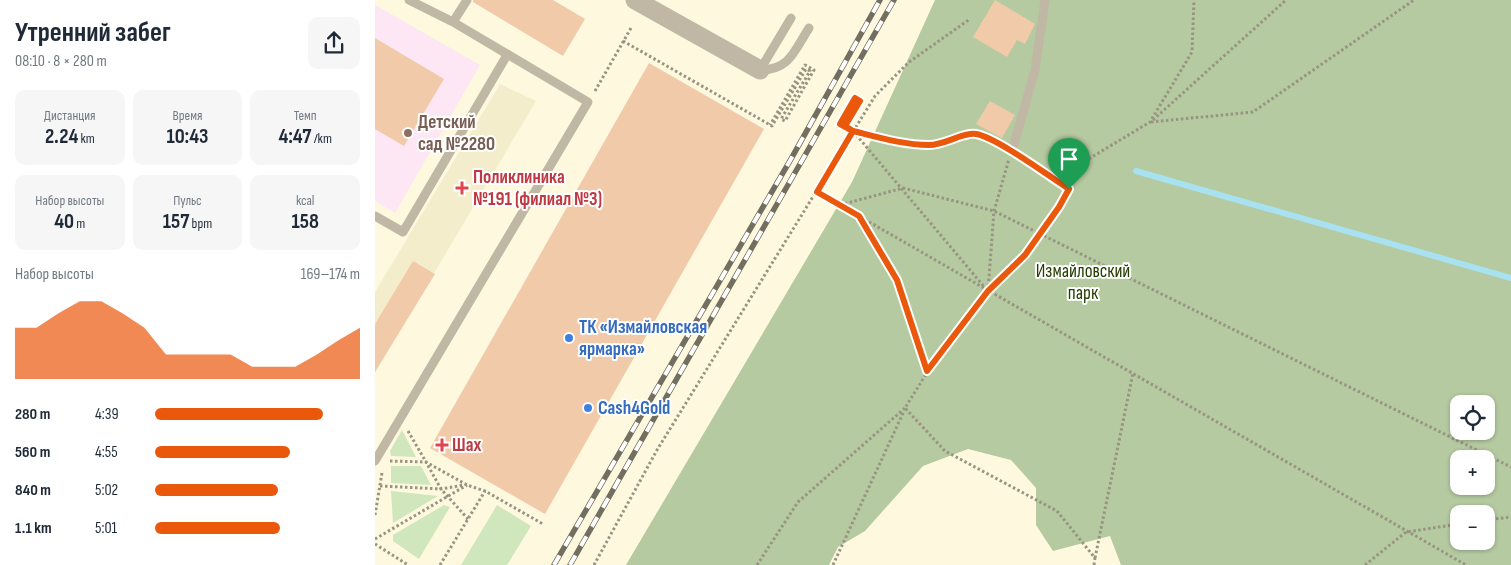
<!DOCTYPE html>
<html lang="ru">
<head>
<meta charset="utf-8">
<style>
	:root { --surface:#fff; --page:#f6f6f7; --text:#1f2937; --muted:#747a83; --accent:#ea580c }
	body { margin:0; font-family:"Sofia Sans Condensed",sans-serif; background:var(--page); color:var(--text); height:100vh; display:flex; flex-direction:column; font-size:19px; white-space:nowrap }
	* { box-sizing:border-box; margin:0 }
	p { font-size:16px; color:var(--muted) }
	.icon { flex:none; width:28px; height:28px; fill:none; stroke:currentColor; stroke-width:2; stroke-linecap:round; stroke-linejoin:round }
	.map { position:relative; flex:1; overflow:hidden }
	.side { display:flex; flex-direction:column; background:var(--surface); width:375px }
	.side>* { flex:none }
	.controls { position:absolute; left:1075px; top:395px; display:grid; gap:10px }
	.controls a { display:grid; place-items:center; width:45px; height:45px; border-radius:10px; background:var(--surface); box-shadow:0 1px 4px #0004; font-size:25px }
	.pin { position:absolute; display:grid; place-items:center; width:42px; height:42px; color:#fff; margin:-51px -21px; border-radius:50% 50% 50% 0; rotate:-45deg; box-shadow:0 0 5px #0007 }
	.pin .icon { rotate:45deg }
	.round { display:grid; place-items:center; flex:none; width:52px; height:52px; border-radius:10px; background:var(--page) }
	.headline { display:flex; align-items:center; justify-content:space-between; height:85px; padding:0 15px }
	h1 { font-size:28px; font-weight:700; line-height:38px }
	.metrics { display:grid; grid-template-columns:repeat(3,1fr); gap:8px; height:85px; padding:5px 15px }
	.metrics div { display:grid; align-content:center; border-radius:10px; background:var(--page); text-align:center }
	.metrics b { font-size:21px; font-weight:700 }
	.metrics small { font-size:14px; font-weight:400 }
	.metrics p { font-size:14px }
	.chart { height:140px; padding:10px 15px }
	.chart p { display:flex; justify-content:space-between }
	.chart svg { width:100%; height:90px; margin-top:5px; fill:var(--accent); opacity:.7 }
	ul { padding:0 15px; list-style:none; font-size:16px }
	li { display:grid; grid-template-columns:80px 60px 1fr; align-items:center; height:38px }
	li i { height:12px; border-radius:6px; background:var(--accent) }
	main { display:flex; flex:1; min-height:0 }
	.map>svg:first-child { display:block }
</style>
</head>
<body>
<main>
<section class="side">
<div class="headline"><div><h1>Утренний забег</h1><p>08:10 · 8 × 280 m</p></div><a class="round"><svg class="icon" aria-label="share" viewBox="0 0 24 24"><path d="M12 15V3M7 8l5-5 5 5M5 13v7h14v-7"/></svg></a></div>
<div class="metrics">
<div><p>Дистанция</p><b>2.24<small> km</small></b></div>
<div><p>Время</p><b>10:43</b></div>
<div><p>Темп</p><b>4:47<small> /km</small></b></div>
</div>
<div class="metrics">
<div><p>Набор высоты</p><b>40<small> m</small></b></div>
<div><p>Пульс</p><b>157<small> bpm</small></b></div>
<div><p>kcal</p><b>158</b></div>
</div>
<div class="chart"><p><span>Набор высоты</span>169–174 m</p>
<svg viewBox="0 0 160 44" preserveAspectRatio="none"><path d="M0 44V19L10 19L20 12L30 6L40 6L50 12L60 19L70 32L80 32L90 32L100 32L110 38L120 38L130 38L140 32L150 25L160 19V44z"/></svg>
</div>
<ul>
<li><b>280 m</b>4:39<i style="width:82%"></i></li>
<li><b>560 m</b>4:55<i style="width:66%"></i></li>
<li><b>840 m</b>5:02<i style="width:60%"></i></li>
<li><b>1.1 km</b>5:01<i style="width:61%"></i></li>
</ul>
</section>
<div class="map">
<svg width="1136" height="565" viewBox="0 0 1136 565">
	<rect width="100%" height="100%" fill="#fef9de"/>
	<!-- built -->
	<path fill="#f4edcb" d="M 125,84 L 161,101 L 0,373 L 0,292 Z"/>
	<!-- education -->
	<path fill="#fde7f4" d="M 0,5 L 105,65 L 20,213 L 0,201 Z"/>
	<!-- green -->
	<path fill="#d0e6bc" d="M 27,430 L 41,457 L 16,456 L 15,451 Z
		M 16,466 L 46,466 L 56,485 L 16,483 Z
		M 16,491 L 63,496 L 18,523 Z
		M 69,505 L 75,507 L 44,559 L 18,541 L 18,535 Z
		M 122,505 L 156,526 L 132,565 L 86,565 Z"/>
	<!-- forest -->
	<path fill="#b5caa1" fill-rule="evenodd" d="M 560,0 L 1136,0 L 1136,565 L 746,565 L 735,536 L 678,551 L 661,525 L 661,488 L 636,460 L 593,449 L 548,466 L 490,531 L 463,547 L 454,565 L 251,565 L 477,182 ZM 1084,404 L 1111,404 L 1111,431 L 1084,431 ZM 1084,459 L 1111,459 L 1111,486 L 1084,486 ZM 1084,514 L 1111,514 L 1111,541 L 1084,541 Z"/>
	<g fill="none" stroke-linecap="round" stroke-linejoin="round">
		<!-- stream -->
		<path stroke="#a8e1ef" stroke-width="6" d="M 761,171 L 1136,278"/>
	</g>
	<!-- building -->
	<path fill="#f0caa9" d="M 98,0 L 178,0 L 210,19 L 188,56 L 98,2 Z
		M 620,0 L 660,24 L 650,44 L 642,40 L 632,57 L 598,37 Z
		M 0,38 L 69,79 L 29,146 L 0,129 Z
		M 274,63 L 389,129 L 170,514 L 55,448 Z
		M 615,101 L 640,115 L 627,138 L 601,124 Z
		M 38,261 L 60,274 L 0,372 L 0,324 Z"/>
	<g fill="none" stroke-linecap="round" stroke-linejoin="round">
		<!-- path -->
		<path stroke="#989482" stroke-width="3" stroke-dasharray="2.5 2.5" stroke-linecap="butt" d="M 248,41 L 397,126 L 431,69 L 435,71 L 406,119 L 410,121 L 439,70 L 430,65 L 395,125
			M 220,91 L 256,28
			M 778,120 L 911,0
			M 462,122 L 478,131 L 519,141 L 554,146 L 578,141 L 592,134 L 603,134 L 625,146
			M 776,122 L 878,112 L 1039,0
			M 465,124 L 480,99 L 485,101 L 470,126
			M 478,131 L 611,289
			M 646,158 L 694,189
			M 442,192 L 1091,565
			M 465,205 L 528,188 L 619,211 L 1136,467
			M 484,217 L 521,280 L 552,370
			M 613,291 L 619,211 L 634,159
			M 33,431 L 51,462 L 92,485 L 110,491 L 168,524
			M 15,461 L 51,462 L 66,489 L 93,519
			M 5,486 L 66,489 L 89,485
			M 0,515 L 7,473
			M 1111,520 L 1136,517
			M 0,539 L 92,485
			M 0,544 L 33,565
			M 720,558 L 758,373
			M 65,565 L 110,491
			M 219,565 L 282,450 L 500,96 L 534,62 L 595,19
			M 382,565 L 423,502 L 530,408
			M 458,565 L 529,411
			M 719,565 L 720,558 L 682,511 L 570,451 L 530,408 L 553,371 L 613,291 L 650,255 L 684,207 L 707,163 L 775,122 L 817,52 L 819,0
			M 990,565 L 1031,532 L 1084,524"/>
		<!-- service -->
		<path stroke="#c0b8a5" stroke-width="9" d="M 34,0 L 78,22
			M 385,70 C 415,70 419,51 434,28
			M 385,70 L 416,18
			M 638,148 L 660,70 L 670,0
			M 0,216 L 28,232 L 132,55
			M 0,461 L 213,102 L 78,22 L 92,0"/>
		<!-- minor -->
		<path stroke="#c0b8a5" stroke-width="19" d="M 260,0 L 385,70"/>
		<defs>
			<path id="rail" d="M 179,565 L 416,159 L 505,0
				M 195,565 L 519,0"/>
		</defs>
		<!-- rail casing -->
		<use href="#rail" stroke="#726f60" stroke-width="5.5"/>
		<!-- rail -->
		<use href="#rail" stroke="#fff" stroke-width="4" stroke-dasharray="11" stroke-linecap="butt"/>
	</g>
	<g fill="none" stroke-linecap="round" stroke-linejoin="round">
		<defs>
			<path id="route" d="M 694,189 C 675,177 621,137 601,134 C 588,132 570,145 554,145 C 529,145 502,137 478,131 L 470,126 L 485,101 L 480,98 L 465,124 L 478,131 L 442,192 L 484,216 L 522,280 L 552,371 L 613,291 L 650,255 L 684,207 L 694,189"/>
		</defs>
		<!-- route casing -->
		<use href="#route" stroke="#fff" stroke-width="10"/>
		<!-- route -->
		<use href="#route" stroke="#ea580c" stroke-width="6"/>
	</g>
	<!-- markers -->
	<circle fill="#8d6e63" stroke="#fff" stroke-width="2" cx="33" cy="133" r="5"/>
	<g fill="#e0444e" stroke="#fff" stroke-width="2">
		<path d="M84.5 180.5h5v5h5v5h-5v5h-5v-5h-5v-5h5z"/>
		<path d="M64.5 437.5h5v5h5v5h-5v5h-5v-5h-5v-5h5z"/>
	</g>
	<g fill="#3f7fe0" stroke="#fff" stroke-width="2">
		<circle cx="194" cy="338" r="5"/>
		<circle cx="213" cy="408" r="5"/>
	</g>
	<g text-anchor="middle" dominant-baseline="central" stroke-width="4" stroke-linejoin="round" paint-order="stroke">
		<!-- education labels -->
		<g font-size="19" font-weight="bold" fill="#785e54" stroke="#fff" text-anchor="start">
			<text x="43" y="122">Детский<tspan x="43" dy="22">сад №2280</tspan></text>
		</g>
		<!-- health labels -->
		<g font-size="19" font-weight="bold" fill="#be3a42" stroke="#fff" text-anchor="start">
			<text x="98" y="177">Поликлиника<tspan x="98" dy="22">№191 (филиал №3)</tspan></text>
			<text x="77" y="445">Шах</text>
		</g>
		<!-- park labels -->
		<g font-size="19" fill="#253e00" stroke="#fff">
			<text x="708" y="271">Измайловский<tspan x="708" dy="22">парк</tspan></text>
		</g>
		<!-- shop labels -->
		<g font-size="19" font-weight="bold" fill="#366cbe" stroke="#fff" text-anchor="start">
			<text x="204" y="327">ТК «Измайловская<tspan x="204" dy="22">ярмарка»</tspan></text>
			<text x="223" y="408">Cash4Gold</text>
		</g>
	</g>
</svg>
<div class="controls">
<a><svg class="icon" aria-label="locate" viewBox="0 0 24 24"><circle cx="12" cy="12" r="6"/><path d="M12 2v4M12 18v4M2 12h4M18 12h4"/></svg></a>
<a>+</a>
<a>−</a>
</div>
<div class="pin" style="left:694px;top:189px;background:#1e9e55"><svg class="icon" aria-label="arrive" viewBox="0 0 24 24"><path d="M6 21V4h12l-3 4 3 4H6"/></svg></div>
</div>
</main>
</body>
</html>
